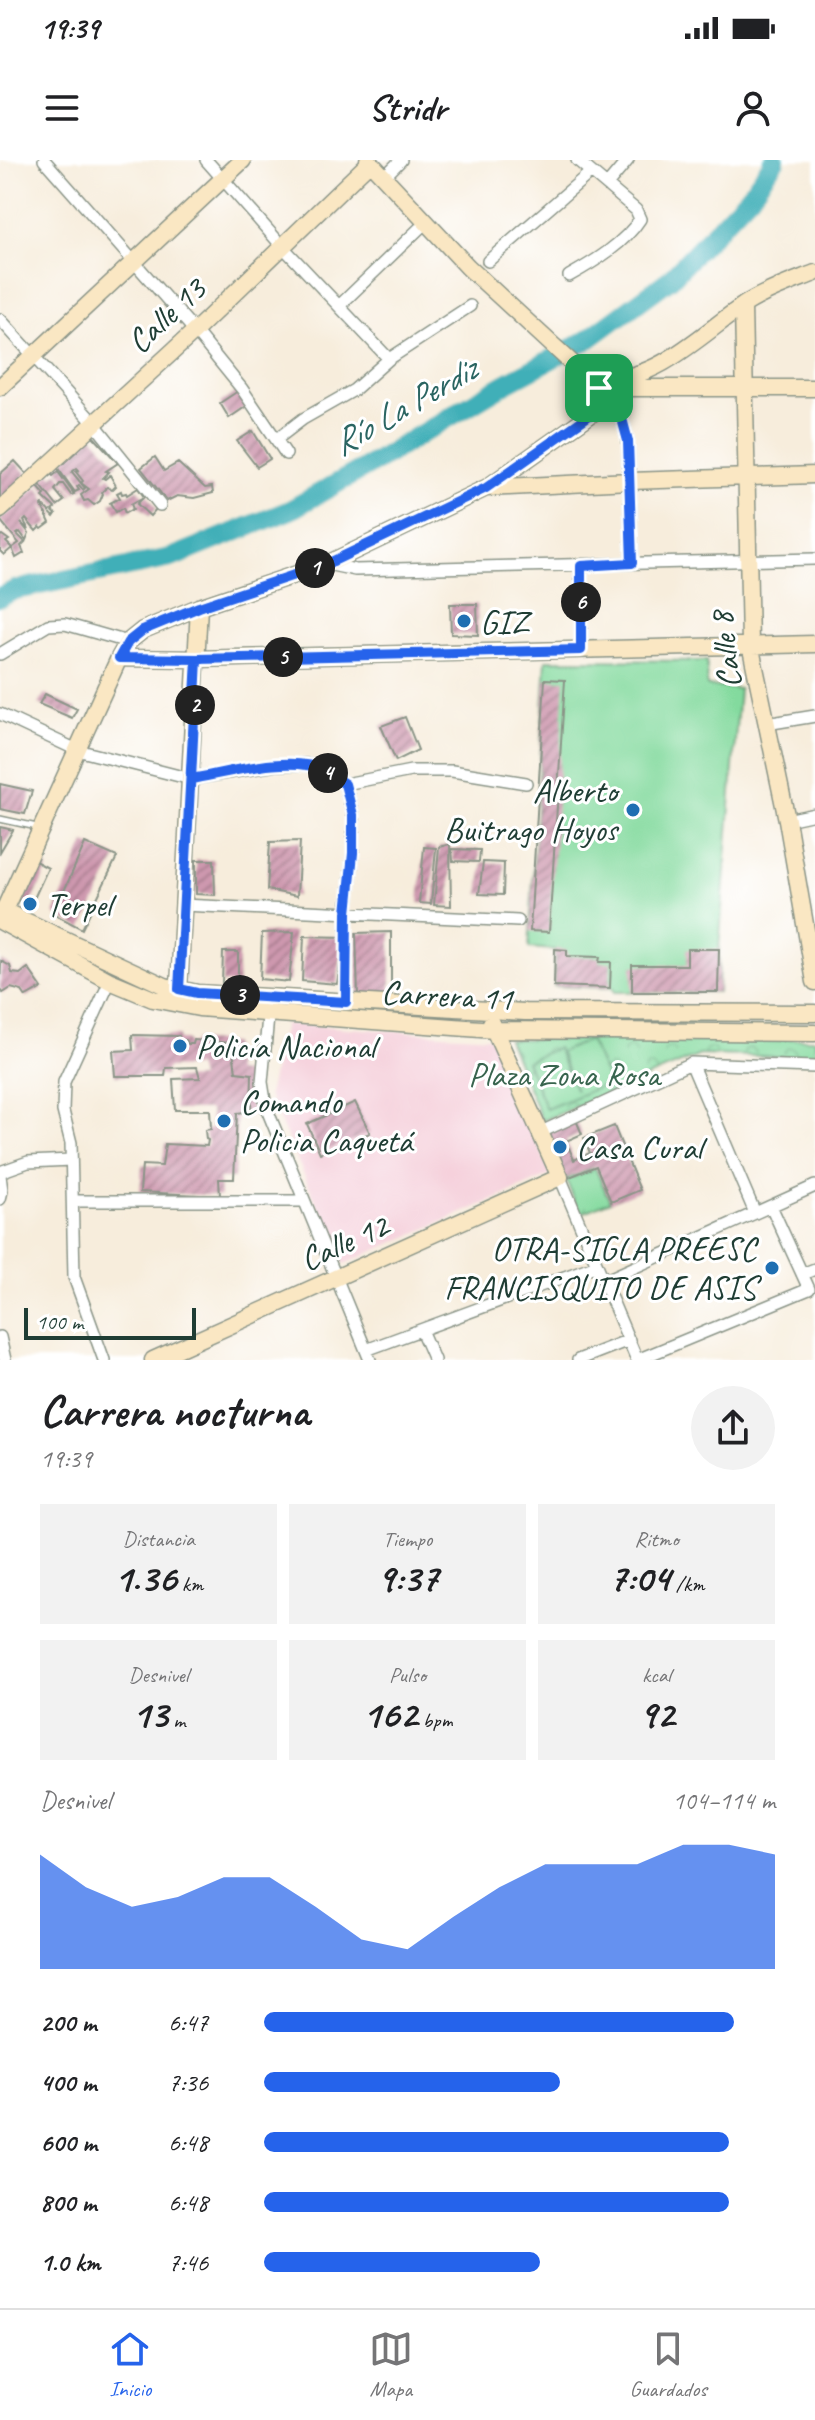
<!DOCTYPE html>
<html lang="es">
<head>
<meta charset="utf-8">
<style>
	:root { --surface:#fff; --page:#f2f2f2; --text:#202124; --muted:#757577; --line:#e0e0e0; --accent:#2563eb }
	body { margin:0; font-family:Caveat,sans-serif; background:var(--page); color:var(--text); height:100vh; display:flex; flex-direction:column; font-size:30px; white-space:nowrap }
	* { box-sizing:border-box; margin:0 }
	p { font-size:26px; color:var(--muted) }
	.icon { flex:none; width:44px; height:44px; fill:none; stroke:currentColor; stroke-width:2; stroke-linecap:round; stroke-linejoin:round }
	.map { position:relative; height:1200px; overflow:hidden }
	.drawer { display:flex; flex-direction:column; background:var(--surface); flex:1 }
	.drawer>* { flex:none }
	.scale { position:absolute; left:24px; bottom:20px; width:172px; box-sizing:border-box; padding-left:8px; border:4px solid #1f3d34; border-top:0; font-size:22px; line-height:28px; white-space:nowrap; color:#1f3d34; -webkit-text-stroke:6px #fff; paint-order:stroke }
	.pin { position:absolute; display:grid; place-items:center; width:68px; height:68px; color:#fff; margin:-34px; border-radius:16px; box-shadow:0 4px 12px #0006 }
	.km { position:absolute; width:40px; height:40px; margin:-20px; border-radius:50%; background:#222; color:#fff; font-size:22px; line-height:40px; text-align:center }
	.round { display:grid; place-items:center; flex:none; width:84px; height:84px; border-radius:42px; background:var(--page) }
	.headline { display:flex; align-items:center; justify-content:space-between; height:136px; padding:0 40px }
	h1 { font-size:44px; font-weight:700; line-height:60px }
	.figures { display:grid; grid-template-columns:repeat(3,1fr); gap:12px; height:136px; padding:8px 40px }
	.figures div { display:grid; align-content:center; border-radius:0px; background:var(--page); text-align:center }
	.figures b { font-size:40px; font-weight:700 }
	.figures small { font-size:22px; font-weight:400 }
	.figures p { font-size:22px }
	.chart { height:224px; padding:16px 40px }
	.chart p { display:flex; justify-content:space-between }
	.chart svg { width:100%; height:144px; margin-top:8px; fill:var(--accent); opacity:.7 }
	ul { padding:0 40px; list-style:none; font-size:26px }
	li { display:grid; grid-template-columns:128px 96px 1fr; align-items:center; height:60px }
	li i { height:20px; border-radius:10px; background:var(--accent) }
	.status { display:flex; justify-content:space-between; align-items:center; height:56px; padding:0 40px; background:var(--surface); direction:ltr }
	.status svg { height:22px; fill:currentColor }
	header { display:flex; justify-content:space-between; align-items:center; height:104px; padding:0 40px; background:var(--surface); font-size:36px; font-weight:700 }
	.tabs { display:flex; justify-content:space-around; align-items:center; height:112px; border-top:2px solid var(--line); background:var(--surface); font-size:22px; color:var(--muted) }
	.tabs a { display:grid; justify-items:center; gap:4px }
	.tabs .current { color:var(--accent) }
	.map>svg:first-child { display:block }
</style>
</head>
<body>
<div class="status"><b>19:39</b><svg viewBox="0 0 49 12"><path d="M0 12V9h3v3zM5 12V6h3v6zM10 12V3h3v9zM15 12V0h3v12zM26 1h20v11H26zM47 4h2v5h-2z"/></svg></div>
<header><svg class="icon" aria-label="menu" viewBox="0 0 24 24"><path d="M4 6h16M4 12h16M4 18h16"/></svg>Stridr<svg class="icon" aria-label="person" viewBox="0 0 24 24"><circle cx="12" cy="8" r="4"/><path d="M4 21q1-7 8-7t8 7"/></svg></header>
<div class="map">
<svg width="815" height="1200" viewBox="0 0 815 1200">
	<defs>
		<pattern id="grass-tufts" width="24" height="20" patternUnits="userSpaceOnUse" patternTransform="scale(2)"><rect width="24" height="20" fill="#83da9e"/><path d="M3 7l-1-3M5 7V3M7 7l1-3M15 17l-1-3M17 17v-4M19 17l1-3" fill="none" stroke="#6bb282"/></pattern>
		<pattern id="park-crowns" width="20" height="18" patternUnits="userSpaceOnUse" patternTransform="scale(2)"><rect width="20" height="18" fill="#83da9e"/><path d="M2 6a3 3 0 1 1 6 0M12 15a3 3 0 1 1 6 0" fill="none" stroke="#6bb282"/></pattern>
		<pattern id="building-hatch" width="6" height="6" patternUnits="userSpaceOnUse" patternTransform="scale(2)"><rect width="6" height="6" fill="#ce98af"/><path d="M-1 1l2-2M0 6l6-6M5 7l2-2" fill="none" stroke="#a77d8f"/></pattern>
	</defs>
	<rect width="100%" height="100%" fill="#fff"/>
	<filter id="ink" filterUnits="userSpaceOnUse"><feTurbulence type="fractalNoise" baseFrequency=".0125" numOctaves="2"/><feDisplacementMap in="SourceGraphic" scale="16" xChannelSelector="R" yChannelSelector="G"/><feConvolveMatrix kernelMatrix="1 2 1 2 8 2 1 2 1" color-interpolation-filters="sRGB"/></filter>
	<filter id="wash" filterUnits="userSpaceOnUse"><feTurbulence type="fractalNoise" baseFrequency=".006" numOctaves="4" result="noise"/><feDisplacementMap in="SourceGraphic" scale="32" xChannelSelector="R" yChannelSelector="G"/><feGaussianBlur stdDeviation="1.8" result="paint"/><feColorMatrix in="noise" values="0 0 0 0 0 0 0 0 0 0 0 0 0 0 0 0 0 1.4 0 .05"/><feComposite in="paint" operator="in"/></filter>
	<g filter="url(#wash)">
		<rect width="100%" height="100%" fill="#f7eddc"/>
		<!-- built -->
		<path fill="#f5cfda" d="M 284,864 L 492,877 L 551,1015 L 344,1104 L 268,935 Z"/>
		<!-- grass -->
		<path fill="url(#grass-tufts)" stroke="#518c69" stroke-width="2" d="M 595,1008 L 610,1041 L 580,1054 L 566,1020 Z"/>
		<!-- park -->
		<path fill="url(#park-crowns)" stroke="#518c69" stroke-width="2" d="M 508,879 L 815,879 L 815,897 L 700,895 L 542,961 Z"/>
		<!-- garden -->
		<path fill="#83da9e" stroke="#518c69" stroke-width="2" d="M 546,500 L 707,501 L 707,526 L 739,529 L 719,789 L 718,832 L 614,832 L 613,828 L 554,826 L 555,790 L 529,788 Z
			M 589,880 L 609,923 L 546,949 L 526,901 L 557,888 L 576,931 L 560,892 Z"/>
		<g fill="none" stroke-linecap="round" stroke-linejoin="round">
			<!-- river -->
			<path stroke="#3fafb8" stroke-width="20" d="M 0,437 L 15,430 L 171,398 L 290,350 L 378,300 L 503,225 L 587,180 L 670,119 L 750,35 L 775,0"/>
		</g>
		<g id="blocks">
			<!-- building -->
			<path fill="url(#building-hatch)" d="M 238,231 L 248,245 L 229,258 L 220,243 Z
				M 253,271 L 270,299 L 257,307 L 237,281 Z
				M 91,274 L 118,303 L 106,311 L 109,312 L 103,318 L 105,319 L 110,315 L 116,326 L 112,330 L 107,327 L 102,332 L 103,334 L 100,341 L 94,345 L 88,340 L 84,341 L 81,335 L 89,329 L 81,323 L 83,321 L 76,312 L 79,310 L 77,308 L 72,312 L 85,328 L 83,330 L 79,325 L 77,327 L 79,330 L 75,332 L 57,307 Z
				M 155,297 L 164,311 L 178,303 L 205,328 L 212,327 L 213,333 L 194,338 L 177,336 L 167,341 L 141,308 Z
				M 15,301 L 27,314 L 0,346 L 0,314 Z
				M 58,312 L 74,334 L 71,335 L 63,324 L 60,324 L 55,330 L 64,341 L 57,346 L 38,322 L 50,313 L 53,316 Z
				M 38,327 L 45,335 L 43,337 L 55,348 L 52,351 L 56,354 L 54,357 L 43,345 L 42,346 L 50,363 L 42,369 L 40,367 L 36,371 L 26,359 L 24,361 L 29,370 L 21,363 L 29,373 L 26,380 L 20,372 L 17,374 L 25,382 L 21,386 L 24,393 L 16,398 L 12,388 L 19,383 L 0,360 L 16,348 L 14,345 Z
				M 138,328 L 144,337 L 131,344 L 133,349 L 125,353 L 123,348 L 116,352 L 110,343 L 120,338 L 117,333 L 121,331 L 122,334 L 126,333 L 127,335 Z
				M 147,334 L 157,348 L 150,356 L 137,344 Z
				M 2,375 L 9,380 L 6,382 L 12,388 L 4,395 L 0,391 L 0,376 Z
				M 450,444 L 477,444 L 478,475 L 451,474 Z
				M 545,519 L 565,520 L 549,772 L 530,771 Z
				M 45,534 L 77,549 L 72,558 L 39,544 Z
				M 405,557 L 418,590 L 396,601 L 381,566 Z
				M 0,624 L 32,631 L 25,654 L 0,649 Z
				M 0,667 L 13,670 L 0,692 Z
				M 300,681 L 297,736 L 267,730 L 270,682 Z
				M 85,683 L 117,697 L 82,769 L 54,754 Z
				M 450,684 L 451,746 L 434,745 L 439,687 Z
				M 424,687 L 436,688 L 431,744 L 419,743 Z
				M 452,689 L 480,690 L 479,702 L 453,701 Z
				M 196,700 L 214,700 L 215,735 L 196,734 Z
				M 35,701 L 48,708 L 31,745 L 16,739 Z
				M 483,702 L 504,703 L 503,735 L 479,734 Z
				M 294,772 L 289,822 L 260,819 L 262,773 Z
				M 391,772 L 391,837 L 358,837 L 356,773 Z
				M 304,776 L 344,777 L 337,824 L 302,821 Z
				M 555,789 L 567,790 L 567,796 L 600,797 L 599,802 L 611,802 L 610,828 L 554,826 Z
				M 687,789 L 719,789 L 718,832 L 632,832 L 632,805 L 687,805 Z
				M 223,792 L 238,792 L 238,824 L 222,823 Z
				M 1,801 L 10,806 L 12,813 L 20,814 L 28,808 L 42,828 L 26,837 L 22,831 L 11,828 L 3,833 L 0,828 Z
				M 132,875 L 179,876 L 179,880 L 186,880 L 188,884 L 193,884 L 194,880 L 232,883 L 236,912 L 252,914 L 251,951 L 237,953 L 234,1019 L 219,1019 L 220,1036 L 140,1032 L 142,1005 L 162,1006 L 165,984 L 207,986 L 208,980 L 206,979 L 205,970 L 211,969 L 210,950 L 175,950 L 173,919 L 200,918 L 197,907 L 166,908 L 165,916 L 115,916 L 113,891 L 133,890 Z
				M 355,942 L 370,973 L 320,993 L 307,964 Z
				M 576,960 L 582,974 L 566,981 L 574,1000 L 590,993 L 584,978 L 614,966 L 640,1030 L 611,1042 L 596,1006 L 565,1019 L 545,973 Z"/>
		</g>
	</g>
	<g filter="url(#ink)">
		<use href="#blocks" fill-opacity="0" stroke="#8b9588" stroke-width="2"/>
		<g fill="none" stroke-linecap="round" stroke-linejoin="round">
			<defs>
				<path id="lane" d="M 0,659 L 37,667"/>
				<path id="street" d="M 44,0 L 195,171 L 242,229 L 286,294
					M 206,0 L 282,86 L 389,199
					M 384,17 L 401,0
					M 607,25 L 628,0
					M 488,101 L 591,12
					M 569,116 C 594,102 625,83 640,59 L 636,50 L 577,0
					M 339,146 L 426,62
					M 0,159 L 93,262 L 160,345
					M 600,229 L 621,255 L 628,281 L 632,403
					M 277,279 L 303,259 L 354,230 L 389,199 L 470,146
					M 327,404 L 355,410 L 815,399
					M 581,490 L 581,406
					M 0,494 L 48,465 L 65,464 L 128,482
					M 0,554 L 77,590 L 191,619 L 276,605 L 305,604 L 324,610 L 345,624 L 411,611 L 452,611 L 526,623
					M 766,564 L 815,556
					M 345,624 L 353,655 L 353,693 L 347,753 L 346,842
					M 787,660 L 815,654
					M 183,745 L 518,761
					M 269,846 L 262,922 L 266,947 L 370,1200
					M 691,903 L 755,1053
					M 541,972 L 691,903 L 815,907
					M 0,1012 L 28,1002 L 71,1000
					M 0,1015 L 2,1031 L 0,1039
					M 560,1017 L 637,1200
					M 74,1041 L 303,1041
					M 802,1114 L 815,1109
					M 604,1121 L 815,1026
					M 421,1170 L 434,1200
					M 0,1177 L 5,1200
					M 366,1190 L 597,1105
					M 104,1200 L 74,1117 L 71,983 L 63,951 L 64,922 L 110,821
					M 578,1200 L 629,1180
					M 637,1200 L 809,1129 L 771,1046"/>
				<path id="secondary" d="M 368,0 L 468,107 L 599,228 L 815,228
					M 743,146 L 750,484 L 787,660 L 815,822
					M 608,218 C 658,221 707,169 747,143 C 768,130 792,122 815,113
					M 0,227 L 243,0
					M 488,327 L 594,252 L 599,243 L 599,228
					M 0,350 L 195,171 L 370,2
					M 119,498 L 197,499 L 815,484
					M 0,752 L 4,751 L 165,826 L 197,833 L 525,852 L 815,853
					M 0,759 L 119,498 L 128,482 L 143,470 L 199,447 L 327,404 L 486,328 L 630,321 L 815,315
					M 0,761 L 110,821 L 153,839 L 199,848 L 494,870 L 815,873
					M 179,829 L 199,447
					M 153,1200 L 560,1017 L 491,863"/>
			</defs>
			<!-- lane casing -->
			<use href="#lane" stroke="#8b9588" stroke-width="8"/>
			<!-- street casing -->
			<use href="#street" stroke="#8b9588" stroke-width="14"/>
			<!-- secondary casing -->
			<use href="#secondary" stroke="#8b9588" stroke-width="19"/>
			<!-- lane -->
			<use href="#lane" stroke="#fff" stroke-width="5"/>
			<!-- street -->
			<use href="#street" stroke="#fff" stroke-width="11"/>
			<!-- secondary -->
			<use href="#secondary" stroke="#fae7c3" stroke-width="16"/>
		</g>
	</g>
	<g fill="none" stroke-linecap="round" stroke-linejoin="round" filter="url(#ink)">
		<defs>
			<path id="route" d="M 599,228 L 599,243 L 594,252 L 486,328 L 327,404 L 199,447 L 143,470 L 128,482 L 119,498 L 197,499 L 179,829 L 197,833 L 346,842 L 347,753 L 353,693 L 353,655 L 345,624 C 338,620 331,613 324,610 C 290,594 227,613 191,619 L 197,499 L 581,490 L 581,406 L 632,403 L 628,281 L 621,255 L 599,228"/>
		</defs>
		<!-- route casing -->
		<use href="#route" stroke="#fff" stroke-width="16"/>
		<!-- route -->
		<use href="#route" stroke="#2563eb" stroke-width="10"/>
	</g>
	<!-- markers -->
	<g fill="#1f6fb2" stroke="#fff" stroke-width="3">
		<circle cx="464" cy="461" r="8"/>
		<circle cx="633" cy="650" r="8"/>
		<circle cx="30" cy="744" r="8"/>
		<circle cx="180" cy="886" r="8"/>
		<circle cx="224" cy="961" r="8"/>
		<circle cx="560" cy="987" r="8"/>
		<circle cx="772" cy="1108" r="8"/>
	</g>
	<g text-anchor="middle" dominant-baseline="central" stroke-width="6" stroke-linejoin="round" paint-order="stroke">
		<!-- street labels -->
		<g font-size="34" fill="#1f3d34" stroke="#fff">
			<text transform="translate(166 155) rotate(-43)">Calle 13</text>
			<text transform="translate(725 490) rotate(-97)">Calle 8</text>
			<text transform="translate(447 835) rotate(3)">Carrera 11</text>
			<text transform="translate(344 1082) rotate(-24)">Calle 12</text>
		</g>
		<!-- poi labels -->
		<g font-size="34" fill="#1f3d34" stroke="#fff" text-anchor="start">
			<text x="480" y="461">GIZ</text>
			<text x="617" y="630" text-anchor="end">Alberto<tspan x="617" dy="39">Buitrago Hoyos</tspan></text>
			<text x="46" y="744">Terpel</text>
			<text x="196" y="886">Policía Nacional</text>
			<text x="240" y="941">Comando<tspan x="240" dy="39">Policia Caquetá</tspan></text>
			<text x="576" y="987">Casa Cural</text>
			<text x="756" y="1088" text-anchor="end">OTRA-SIGLA PREESC<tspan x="756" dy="39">FRANCISQUITO DE ASIS</tspan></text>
		</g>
		<!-- park labels -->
		<g font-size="34" fill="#38644e" stroke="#fff">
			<text x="564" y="914">Plaza Zona Rosa</text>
		</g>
		<!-- water labels -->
		<g font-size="36" font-style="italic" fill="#2a6562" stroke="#fff">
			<text transform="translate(404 246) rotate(-30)">Río La Perdiz</text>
		</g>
	</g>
</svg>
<div class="scale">100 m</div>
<div class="pin" style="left:599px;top:228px;background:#1e9e55"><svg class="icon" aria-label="arrive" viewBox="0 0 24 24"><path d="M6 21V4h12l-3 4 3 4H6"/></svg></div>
<b class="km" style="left:315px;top:408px">1</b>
<b class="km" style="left:195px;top:545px">2</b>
<b class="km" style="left:240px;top:835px">3</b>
<b class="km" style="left:328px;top:613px">4</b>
<b class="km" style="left:283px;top:497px">5</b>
<b class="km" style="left:581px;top:442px">6</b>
</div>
<section class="drawer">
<div class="headline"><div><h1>Carrera nocturna</h1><p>19:39</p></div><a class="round"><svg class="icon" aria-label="share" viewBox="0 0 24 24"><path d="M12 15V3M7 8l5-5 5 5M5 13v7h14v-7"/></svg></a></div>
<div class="figures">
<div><p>Distancia</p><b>1.36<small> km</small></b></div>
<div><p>Tiempo</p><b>9:37</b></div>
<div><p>Ritmo</p><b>7:04<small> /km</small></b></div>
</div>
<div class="figures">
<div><p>Desnivel</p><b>13<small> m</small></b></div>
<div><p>Pulso</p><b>162<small> bpm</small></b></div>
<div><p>kcal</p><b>92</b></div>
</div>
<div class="chart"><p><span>Desnivel</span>104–114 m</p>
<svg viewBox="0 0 160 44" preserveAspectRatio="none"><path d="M0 44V9L10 19L20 25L30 22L40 16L50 16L60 25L70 35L80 38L90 28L100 19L110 12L120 12L130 12L140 6L150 6L160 9V44z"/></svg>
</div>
<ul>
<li><b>200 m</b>6:47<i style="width:92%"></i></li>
<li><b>400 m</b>7:36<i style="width:58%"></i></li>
<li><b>600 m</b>6:48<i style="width:91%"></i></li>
<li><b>800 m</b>6:48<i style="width:91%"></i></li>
<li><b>1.0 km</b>7:46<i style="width:54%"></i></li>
</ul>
</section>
<nav class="tabs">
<a class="current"><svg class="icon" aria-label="home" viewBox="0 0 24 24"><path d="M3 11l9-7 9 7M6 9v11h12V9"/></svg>Inicio</a>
<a><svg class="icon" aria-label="map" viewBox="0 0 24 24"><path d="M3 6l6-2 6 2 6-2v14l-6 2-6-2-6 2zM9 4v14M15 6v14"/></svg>Mapa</a>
<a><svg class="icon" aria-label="saved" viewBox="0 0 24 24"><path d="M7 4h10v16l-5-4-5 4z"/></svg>Guardados</a>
</nav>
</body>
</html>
